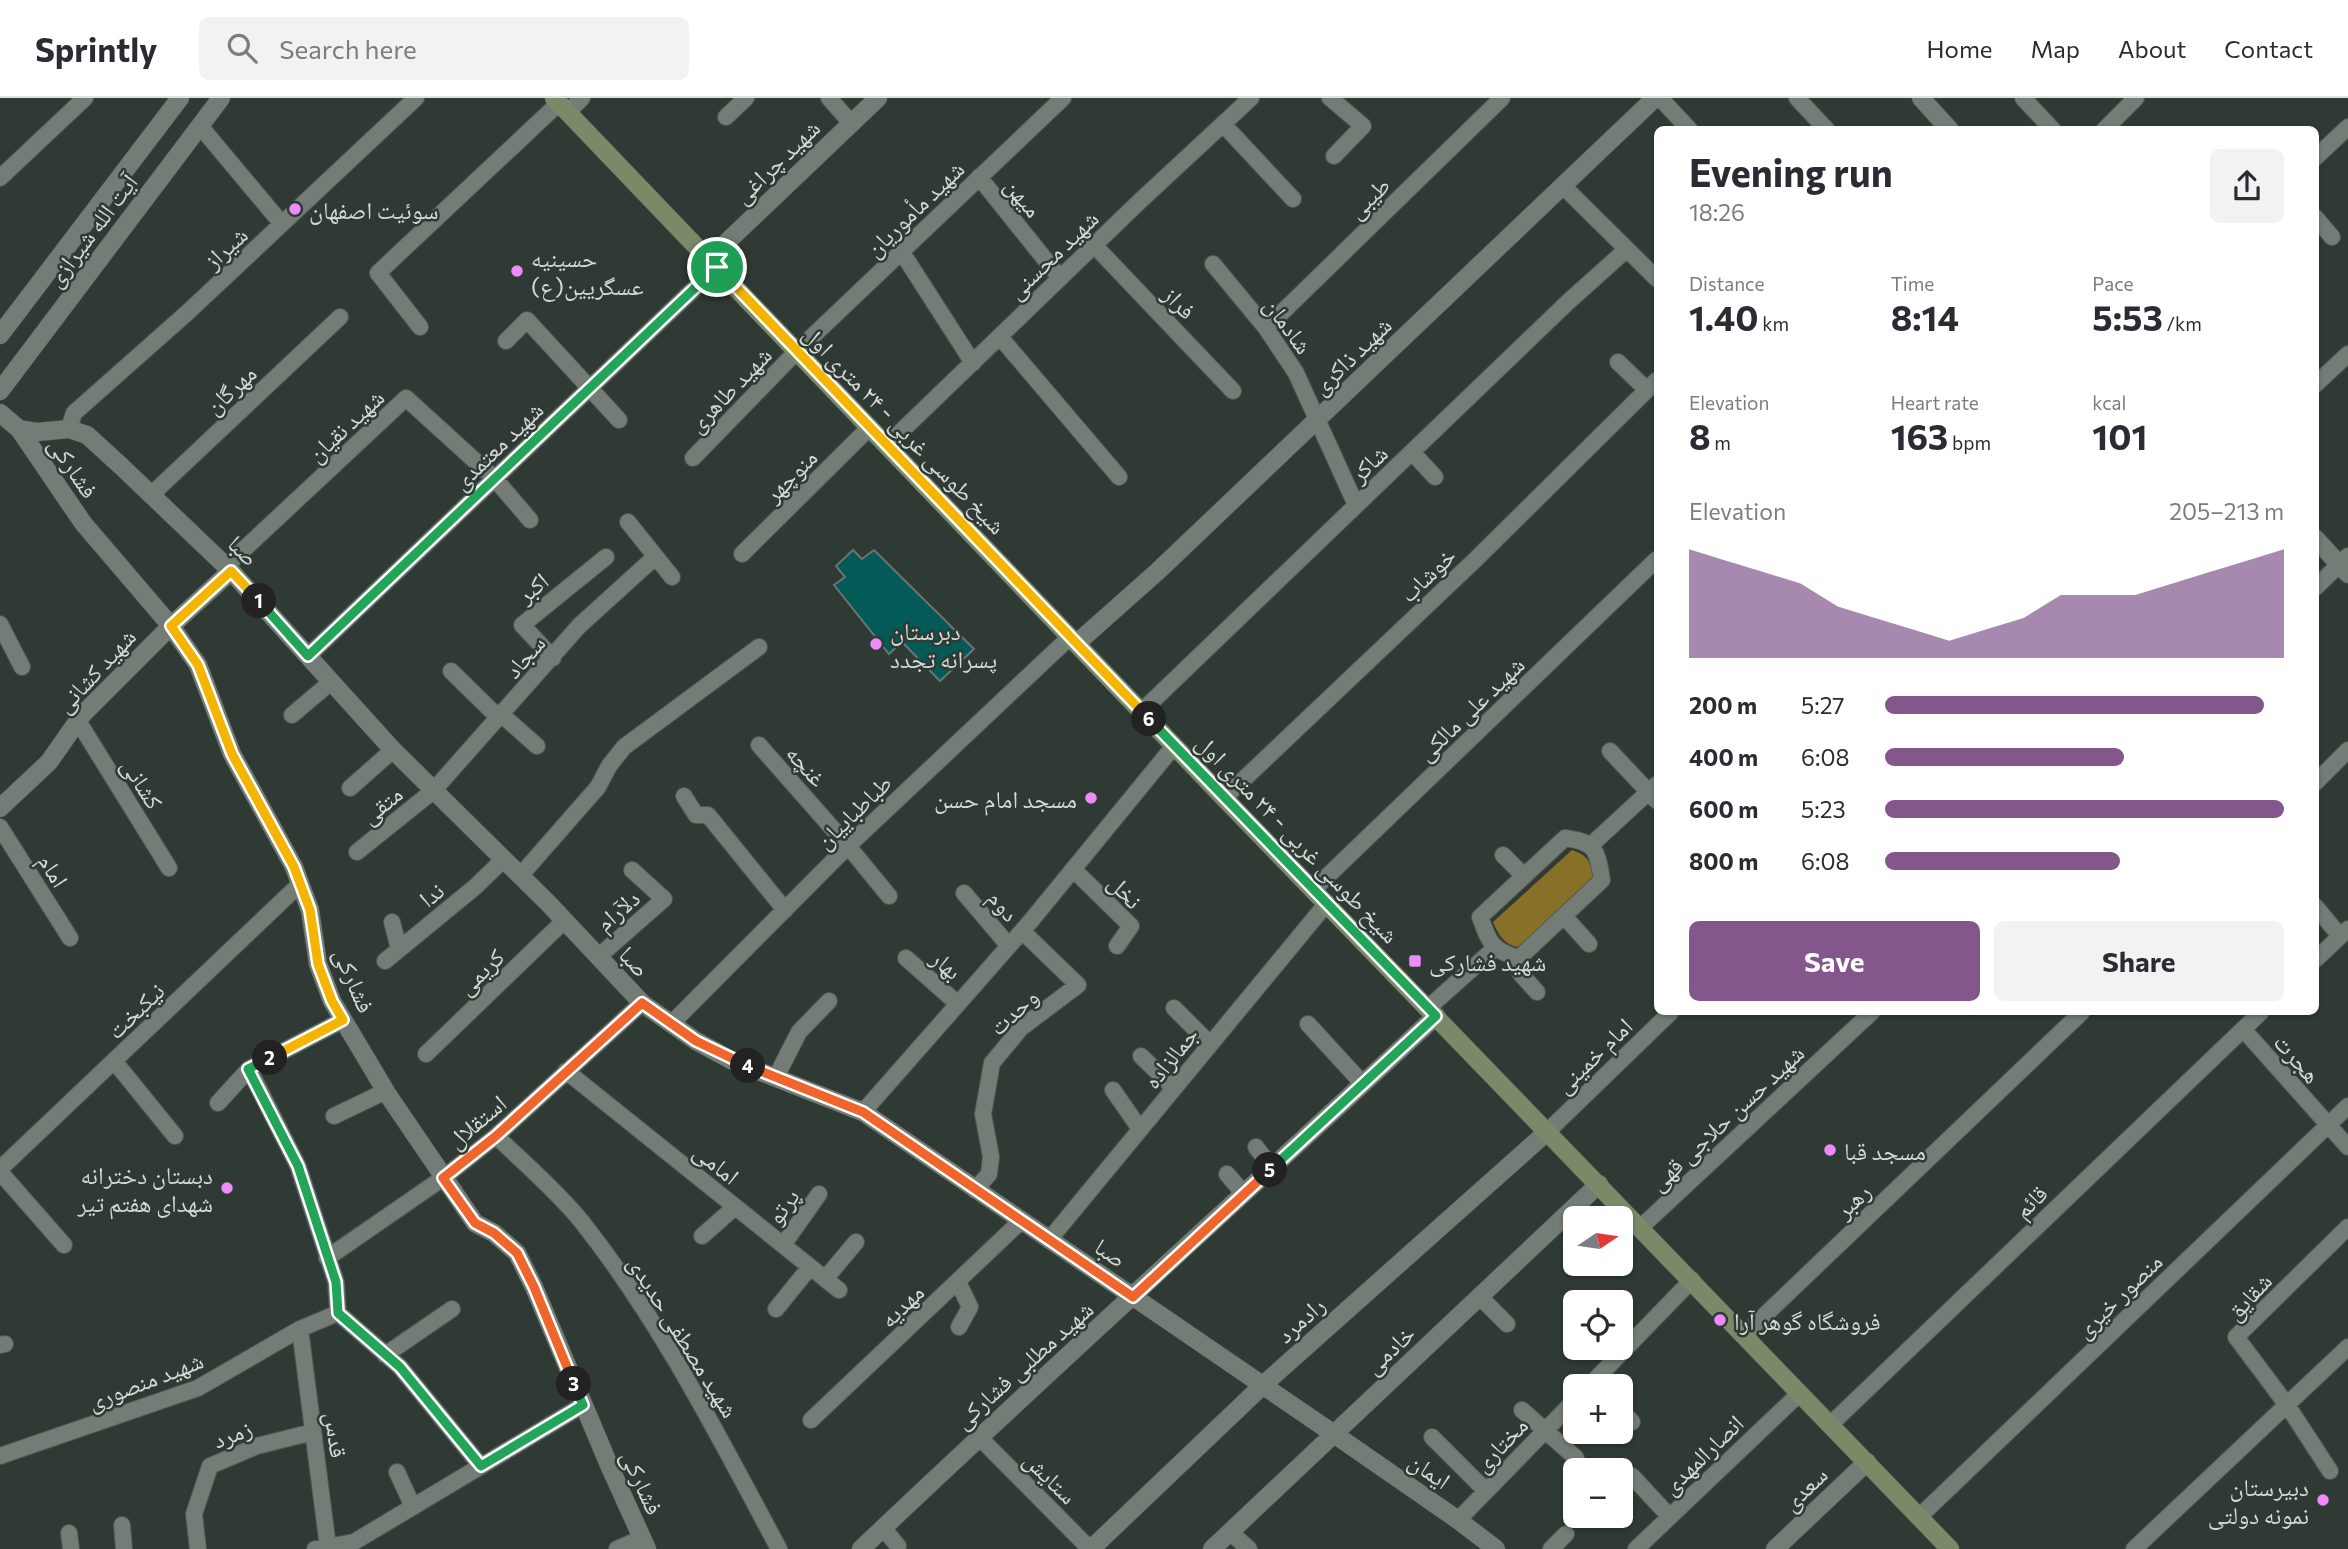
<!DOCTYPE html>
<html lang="en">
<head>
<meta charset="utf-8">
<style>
	:root { --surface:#fff; --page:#f2f2f3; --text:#2b2b33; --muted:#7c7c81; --line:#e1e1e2; --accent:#83568c }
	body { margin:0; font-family:Commissioner,"Noto Naskh Arabic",sans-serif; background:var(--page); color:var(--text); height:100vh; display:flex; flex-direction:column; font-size:26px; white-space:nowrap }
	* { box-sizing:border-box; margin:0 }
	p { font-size:23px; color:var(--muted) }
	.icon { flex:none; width:38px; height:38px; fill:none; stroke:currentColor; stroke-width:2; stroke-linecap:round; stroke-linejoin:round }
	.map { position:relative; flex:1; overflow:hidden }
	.details { position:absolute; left:1654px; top:28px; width:665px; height:889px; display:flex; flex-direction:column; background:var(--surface); border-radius:10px; box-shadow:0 2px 5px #0004 }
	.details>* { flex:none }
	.needle { width:46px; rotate:77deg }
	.buttons { position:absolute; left:1563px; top:1108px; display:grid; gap:14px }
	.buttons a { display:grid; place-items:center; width:70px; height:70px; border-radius:10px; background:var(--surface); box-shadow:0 2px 5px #0004; font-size:35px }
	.pin { position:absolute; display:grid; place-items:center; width:60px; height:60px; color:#fff; margin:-30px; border:4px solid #fff; border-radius:50%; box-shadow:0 2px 7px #0007 }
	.km { position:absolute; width:35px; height:35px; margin:-18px; border-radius:50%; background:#222; color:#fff; font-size:19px; line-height:35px; text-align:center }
	.round { display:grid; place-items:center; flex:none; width:74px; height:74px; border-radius:10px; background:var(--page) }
	.overview { display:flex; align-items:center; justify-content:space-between; height:119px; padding:0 35px }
	h1 { font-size:38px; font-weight:700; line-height:52px }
	.stats { display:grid; grid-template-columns:repeat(3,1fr); gap:10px; height:119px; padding:7px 35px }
	.stats div { display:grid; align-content:center }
	.stats b { font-size:35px; font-weight:700 }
	.stats small { font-size:19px; font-weight:400 }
	.stats p { font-size:19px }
	.chart { height:196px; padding:14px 35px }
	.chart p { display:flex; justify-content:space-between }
	.chart svg { width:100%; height:126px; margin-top:7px; fill:var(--accent); opacity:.7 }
	.cta { display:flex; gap:14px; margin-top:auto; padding:14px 35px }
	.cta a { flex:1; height:80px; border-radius:10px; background:var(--accent); color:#fff; font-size:28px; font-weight:700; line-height:80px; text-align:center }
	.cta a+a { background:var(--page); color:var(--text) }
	ul { padding:0 35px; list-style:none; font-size:23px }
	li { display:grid; grid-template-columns:112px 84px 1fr; align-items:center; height:52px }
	li i { height:18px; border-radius:9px; background:var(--accent) }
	header { display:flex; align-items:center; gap:42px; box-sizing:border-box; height:98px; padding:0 35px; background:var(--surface); border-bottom:2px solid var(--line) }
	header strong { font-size:33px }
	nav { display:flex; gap:38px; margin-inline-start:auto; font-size:24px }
	.search { width:490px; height:63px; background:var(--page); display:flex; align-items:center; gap:18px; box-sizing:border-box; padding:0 24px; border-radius:10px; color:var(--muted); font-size:26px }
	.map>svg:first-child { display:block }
</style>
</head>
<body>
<header>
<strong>Sprintly</strong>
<div class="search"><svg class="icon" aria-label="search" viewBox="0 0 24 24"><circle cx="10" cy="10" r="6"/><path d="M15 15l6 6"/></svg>Search here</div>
<nav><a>Home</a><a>Map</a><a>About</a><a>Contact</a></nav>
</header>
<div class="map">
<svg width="2348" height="1451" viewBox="0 0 2348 1451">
	<rect width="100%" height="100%" fill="#303a34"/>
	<!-- forest -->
	<path fill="#887127" d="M 1572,752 C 1587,757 1590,763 1594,778 L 1519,849 C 1505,848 1498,836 1493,824 Z"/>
	<!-- building -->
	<path fill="#045a57" stroke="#677574" stroke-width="2" d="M 853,452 L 862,461 L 874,452 L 974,551 L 940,583 L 902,544 L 889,556 L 834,487 L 845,479 L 836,468 Z"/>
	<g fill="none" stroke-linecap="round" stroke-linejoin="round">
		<defs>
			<path id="minor" d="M 829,0 L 851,25
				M 1330,0 L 1363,28 L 1334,58
				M 1660,0 L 1690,32
				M 1797,0 L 1827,32
				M 2023,0 L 2053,32
				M 568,14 L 582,0
				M 726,19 L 746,0
				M 1223,26 L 1293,101
				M 200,28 L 282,126
				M 2104,32 L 2136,0
				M 2315,60 L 2348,29
				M 979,79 L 1060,180
				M 0,80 L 85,0
				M 1563,88 L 1657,181
				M 2315,119 L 2332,139
				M 1094,147 L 1233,293
				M 901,153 L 973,265
				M 1213,166 L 1266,230 L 1296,275 L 1356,407
				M 420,229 L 378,175 L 559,5
				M 1266,230 L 1502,0
				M 1000,239 L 1119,379
				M 506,243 L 527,222 L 619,322
				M 1618,264 L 1647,292
				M 2315,287 L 2348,256
				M 69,331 L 74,315 L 188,214 L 416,0
				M 887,347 L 1140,103 L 1251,0
				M 1412,354 L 1435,379
				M 693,360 L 797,253 L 1063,0
				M 151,397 L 340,219
				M 628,424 L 672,479
				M 742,456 L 870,329
				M 226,468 L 406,300 L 495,381 L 530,422
				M 2315,490 L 2348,458
				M 0,526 L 22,569
				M 308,558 L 717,169
				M 553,560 L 522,527 L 606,459
				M 451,573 L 499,620
				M 1142,613 L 1568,204 L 1627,151
				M 292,617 L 331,584
				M 502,617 L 537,648
				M 78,623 L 169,770
				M 759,647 L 848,748 L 889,798
				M 1610,653 L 1657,703
				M 2315,685 L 2348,652
				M 350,690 L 393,652
				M 684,698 L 696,717 L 708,717 L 785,812
				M 1224,700 L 1475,462 L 1657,282
				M 0,729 L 70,840
				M 1565,740 C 1596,744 1597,752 1602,782 L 1519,860 C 1492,853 1489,844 1480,819 Z
				M 1591,747 L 1657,686
				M 357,754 L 433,693 L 579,528 L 655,459
				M 1503,757 L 1524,778
				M 1073,771 L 1131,828 L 1117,848
				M 520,778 L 598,689 L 609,668 L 624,649 L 759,549
				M 1313,792 L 1657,461
				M 964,795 L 1009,848
				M 2315,808 L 2340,838
				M 1564,818 L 1589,846
				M 392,824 L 399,851
				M 598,859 L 664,801 L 632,772
				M 906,860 L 958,906
				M 1519,860 L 1520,875 L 1537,894
				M 2315,862 L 2348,831
				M 385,863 L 475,789 L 503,762
				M 1174,910 L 1210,946
				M 1428,910 L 1494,851
				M 672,925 L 848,748 L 1070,539
				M 1308,926 L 1363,986
				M 2243,931 L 2348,1049
				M 426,956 L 564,823
				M 1141,958 L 1174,990
				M 114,963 L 175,1038
				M 249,971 L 298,1068 L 336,1184 L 338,1215 L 400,1269 L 481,1368
				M 566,973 L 839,1192
				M 776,979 L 799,934 L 829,903
				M 1113,992 L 1140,1031
				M 218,1005 L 249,971 L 343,922
				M 863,1014 L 1030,824 L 1174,648
				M 334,1018 L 386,993
				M 1548,1033 L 1671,914
				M 496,1038 C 523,1064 559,1095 582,1124 C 661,1224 719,1339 779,1451
				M 1256,1049 L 1272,1070
				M 0,1071 L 300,786
				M 0,1074 L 64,1147
				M 1227,1076 L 1244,1096
				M 975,1092 L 989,1076 L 991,1059 L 983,1016 L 992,965 L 1021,930 L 1078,887 L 1022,833
				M 1641,1129 L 1872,914
				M 702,1138 L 735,1109
				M 1049,1142 L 1327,805
				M 783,1147 L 819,1096
				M 327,1160 L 443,1080 L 496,1038 L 642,905
				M 825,1181 L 856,1144
				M 958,1184 L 970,1209 L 959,1229
				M 1480,1199 L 1507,1226
				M 776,1211 L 810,1169
				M 300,1231 L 328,1449
				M 1744,1237 L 2082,914
				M 0,1247 L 5,1246
				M 385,1257 L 452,1211
				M 1589,1288 L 1692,1182
				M 1620,1311 L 1632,1324
				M 1522,1312 L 1576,1360
				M 811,1322 L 1021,1123
				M 1831,1326 L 2261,914
				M 979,1339 L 1090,1451
				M 1432,1339 L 1486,1393
				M 0,1358 L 198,1290 L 300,1231 L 338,1215
				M 2330,1373 L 2287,1307 L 2236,1239 L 2348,1129
				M 397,1374 L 413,1409
				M 1632,1378 L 1670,1419
				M 1919,1419 L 2348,1008
				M 1458,1422 L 1575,1302
				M 122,1427 L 124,1451
				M 883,1430 L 898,1448
				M 1230,1434 L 1249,1451
				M 69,1435 L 71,1451
				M 198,1451 L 194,1416 L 210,1368 L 257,1348 L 313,1334
				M 315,1451 L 354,1444 L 583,1307
				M 617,1451 L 642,1440
				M 1551,1451 L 1566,1436
				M 1636,1451 L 1800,1295
				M 2134,1451 L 2348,1249"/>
			<path id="tertiary" d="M 1921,0 L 1950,32
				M 709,161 L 878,0
				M 0,237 L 180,0
				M 0,293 L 221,0
				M 0,315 L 19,331 L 37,334 L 69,331 L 87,337 L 121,368 L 231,473 L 393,652 L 548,805 L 642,905 L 696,943 L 733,963 L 863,1014 L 1334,1336 L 1458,1422 L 1496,1451
				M 19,331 L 83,425 L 171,528 L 198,567 L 232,656 L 294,769 L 310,812 L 318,866 L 332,903 L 388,997 L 475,1125 L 494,1135 L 517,1155 L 534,1189 L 609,1367 L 647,1451
				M 2315,440 L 2348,476
				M 1077,545 L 1158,473 L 1655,0
				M 0,710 L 49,664 L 82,617 L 171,528 L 231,473
				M 861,1451 C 1050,1271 1245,1096 1436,918
				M 1091,1451 L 1263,1287 L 1548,1033
				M 1212,1451 L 1599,1086
				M 1775,1451 L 1867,1364"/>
			<path id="secondary" d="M 554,0 L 1224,700 L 1950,1451"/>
		</defs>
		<!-- minor casing -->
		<use href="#minor" stroke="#505853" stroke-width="18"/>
		<!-- tertiary casing -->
		<use href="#tertiary" stroke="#505853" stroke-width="19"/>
		<!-- secondary casing -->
		<use href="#secondary" stroke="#505853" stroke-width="19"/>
		<!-- minor -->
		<use href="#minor" stroke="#737d76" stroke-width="16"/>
		<!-- tertiary -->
		<use href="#tertiary" stroke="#737d76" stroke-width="18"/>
		<!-- secondary -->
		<use href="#secondary" stroke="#7a8a69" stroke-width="18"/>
	</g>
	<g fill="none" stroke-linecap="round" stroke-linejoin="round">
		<defs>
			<path id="split-1" d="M 259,503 L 308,558 L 717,169"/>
			<path id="split-2" d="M 259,503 L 231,473 L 171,528 L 198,567 L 232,656 L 294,769 L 310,812 L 318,866 L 332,903 L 343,922 L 270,960"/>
			<path id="split-3" d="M 270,960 L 248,971 L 298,1068 L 336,1184 L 338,1215 L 400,1269 L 481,1368 L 583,1307 L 574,1286"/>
			<path id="split-4" d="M 574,1286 L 534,1189 L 517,1155 L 494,1135 L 475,1125 L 443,1080 L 496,1038 L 642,905 L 696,943 L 748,968"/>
			<path id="split-5" d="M 748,968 L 863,1014 L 1133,1199 L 1270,1072"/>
			<path id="split-6" d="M 1149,621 L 1436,918 L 1270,1072"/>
			<path id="split-7" d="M 717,169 L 1149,621"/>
		</defs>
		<!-- split-1 casing -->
		<use href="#split-1" stroke="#fff" stroke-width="14"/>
		<!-- split-2 casing -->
		<use href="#split-2" stroke="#fff" stroke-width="14"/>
		<!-- split-3 casing -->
		<use href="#split-3" stroke="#fff" stroke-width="14"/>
		<!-- split-4 casing -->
		<use href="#split-4" stroke="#fff" stroke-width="14"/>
		<!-- split-5 casing -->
		<use href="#split-5" stroke="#fff" stroke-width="14"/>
		<!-- split-6 casing -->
		<use href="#split-6" stroke="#fff" stroke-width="14"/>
		<!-- split-7 casing -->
		<use href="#split-7" stroke="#fff" stroke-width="14"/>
		<!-- split-1 -->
		<use href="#split-1" stroke="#22a559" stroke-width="9"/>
		<!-- split-2 -->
		<use href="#split-2" stroke="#f5b400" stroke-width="9"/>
		<!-- split-3 -->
		<use href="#split-3" stroke="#22a559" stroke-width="9"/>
		<!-- split-4 -->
		<use href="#split-4" stroke="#f0652b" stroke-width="9"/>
		<!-- split-5 -->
		<use href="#split-5" stroke="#f0652b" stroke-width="9"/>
		<!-- split-6 -->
		<use href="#split-6" stroke="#22a559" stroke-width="9"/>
		<!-- split-7 -->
		<use href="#split-7" stroke="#f5b400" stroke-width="9"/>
	</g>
	<!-- markers -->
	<g fill="#ee8bf8" stroke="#303a34" stroke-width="2.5">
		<circle cx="295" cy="111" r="7"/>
		<circle cx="517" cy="173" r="7"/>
		<circle cx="876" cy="546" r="7"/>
		<circle cx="1091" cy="700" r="7"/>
		<rect x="1408" y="856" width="14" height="14" rx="3.5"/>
		<circle cx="1830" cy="1052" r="7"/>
		<circle cx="227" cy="1090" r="7"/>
		<circle cx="1720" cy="1222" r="7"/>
		<circle cx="2323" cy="1402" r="7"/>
	</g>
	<g text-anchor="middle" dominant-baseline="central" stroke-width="5" stroke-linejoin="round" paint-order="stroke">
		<!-- street labels -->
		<g font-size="24" fill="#d3d9d5" stroke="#303a34">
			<text transform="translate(776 63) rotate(-44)">شهید چراغی</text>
			<text transform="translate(1024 99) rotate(51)">میهن</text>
			<text transform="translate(1368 99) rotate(-44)">طیبی</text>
			<text transform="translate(914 110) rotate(-44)">شهید مأموریان</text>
			<text transform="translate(91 132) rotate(-53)">آیت الله شیرازی</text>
			<text transform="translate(225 149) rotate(-43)">شیراز</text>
			<text transform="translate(1052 156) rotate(-44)">شهید محسنی</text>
			<text transform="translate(1180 204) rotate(46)">فراز</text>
			<text transform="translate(1289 227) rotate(54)">شادمان</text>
			<text transform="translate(1351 257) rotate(-44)">شهید ذاکری</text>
			<text transform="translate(230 291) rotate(-43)">مهرگان</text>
			<text transform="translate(729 291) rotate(-46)">شهید طاهری</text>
			<text transform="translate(345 327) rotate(-43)">شهید نقیان</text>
			<text transform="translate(905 331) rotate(46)">شیخ طوسی غربی - ۲۴ متری اول</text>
			<text transform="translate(497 347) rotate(-44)">شهید معتمدی</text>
			<text transform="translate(1368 365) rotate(-44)">شاکر</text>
			<text transform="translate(74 369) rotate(56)">فشارکی</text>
			<text transform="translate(790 377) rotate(-45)">منوچهر</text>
			<text transform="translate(244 452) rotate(45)">صبا</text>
			<text transform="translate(1427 476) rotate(-44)">خوشاب</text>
			<text transform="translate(532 489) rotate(-39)">اکبر</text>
			<text transform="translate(524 558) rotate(-49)">سجاد</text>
			<text transform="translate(95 572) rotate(-47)">شهید کشانی</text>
			<text transform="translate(1470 610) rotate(-44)">شهید علی مالکی</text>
			<text transform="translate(807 667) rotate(48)">غنچه</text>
			<text transform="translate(143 685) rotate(58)">کشانی</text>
			<text transform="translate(381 706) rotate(-39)">متقی</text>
			<text transform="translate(853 713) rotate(-44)">طباطباییان</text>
			<text transform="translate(1298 740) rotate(46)">شیخ طوسی غربی - ۲۴ متری اول</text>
			<text transform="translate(54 772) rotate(58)">امام</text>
			<text transform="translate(1126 793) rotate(47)">نخل</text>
			<text transform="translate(431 796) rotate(-39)">ندا</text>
			<text transform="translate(1004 807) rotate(50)">دوم</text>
			<text transform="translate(617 812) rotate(-41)">دلآرام</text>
			<text transform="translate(635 863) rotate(47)">صبا</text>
			<text transform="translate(947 866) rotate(41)">بهار</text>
			<text transform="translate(480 873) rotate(-44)">کریمی</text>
			<text transform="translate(355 882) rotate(67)">فشارکی</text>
			<text transform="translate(135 912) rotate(-44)">نیکبخت</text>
			<text transform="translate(1013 913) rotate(-42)">وحدت</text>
			<text transform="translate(1593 957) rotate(-44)">امام خمینی</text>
			<text transform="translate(1170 959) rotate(-51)">جمالزاده</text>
			<text transform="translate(2298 960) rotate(49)">هجرت</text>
			<text transform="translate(1726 1019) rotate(-43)">شهید حسن حلاجی قهی</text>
			<text transform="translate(476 1023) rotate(-40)">استقلال</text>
			<text transform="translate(717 1065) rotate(39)">امامی</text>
			<text transform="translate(1852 1102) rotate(-44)">رهبر</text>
			<text transform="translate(2030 1103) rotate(-44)">قائم</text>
			<text transform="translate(782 1108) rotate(-54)">پرتو</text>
			<text transform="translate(1111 1154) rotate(34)">صبا</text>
			<text transform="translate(2118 1197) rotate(-44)">منصور خیری</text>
			<text transform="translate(2248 1198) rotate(-47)">شقایق</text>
			<text transform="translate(901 1207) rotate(-44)">مهدیه</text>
			<text transform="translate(1300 1221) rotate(-42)">رادمرد</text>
			<text transform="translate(684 1238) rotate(58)">شهید مصطفی حدیدی</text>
			<text transform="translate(1389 1251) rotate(-43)">خادمی</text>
			<text transform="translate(1023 1266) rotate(-42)">شهید مطلبی فشارکی</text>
			<text transform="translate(145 1282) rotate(-21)">شهید منصوری</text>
			<text transform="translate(232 1335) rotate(-21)">زمرد</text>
			<text transform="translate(337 1337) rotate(83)">قدس</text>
			<text transform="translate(1500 1346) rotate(-46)">مختاری</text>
			<text transform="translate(1702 1356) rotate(-44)">انصارالمهدی</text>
			<text transform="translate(1430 1372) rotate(35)">ایمان</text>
			<text transform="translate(1051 1379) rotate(45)">ستایش</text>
			<text transform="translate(643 1384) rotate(66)">فشارکی</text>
			<text transform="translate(1804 1390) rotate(-44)">سعدی</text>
		</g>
		<!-- poi labels -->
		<g font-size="24" fill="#d3d9d5" stroke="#303a34" text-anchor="start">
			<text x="309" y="111">سوئیت اصفهان</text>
			<text x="531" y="159">حسینیه<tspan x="531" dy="28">عسگریین(ع)</tspan></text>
			<text x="890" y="532">دبرستان<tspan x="890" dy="28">پسرانه تجدد</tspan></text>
			<text x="1077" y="700" text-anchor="end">مسجد امام حسن</text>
			<text x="1429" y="863">شهید فشارکی</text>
			<text x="1844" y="1052">مسجد قبا</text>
			<text x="213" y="1076" text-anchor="end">دبستان دخترانه<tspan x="213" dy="28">شهدای هفتم تیر</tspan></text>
			<text x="1734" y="1222">فروشگاه گوهر آرا</text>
			<text x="2309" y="1388" text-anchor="end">دبیرستان<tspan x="2309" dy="28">نمونه دولتی</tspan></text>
		</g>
	</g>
</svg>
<div class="buttons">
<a><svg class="needle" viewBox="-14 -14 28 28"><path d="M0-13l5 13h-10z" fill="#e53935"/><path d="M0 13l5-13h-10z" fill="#7c7c81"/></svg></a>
<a><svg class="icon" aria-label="locate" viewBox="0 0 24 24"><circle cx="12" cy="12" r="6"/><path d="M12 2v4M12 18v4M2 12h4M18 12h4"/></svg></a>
<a>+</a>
<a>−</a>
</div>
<div class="pin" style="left:717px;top:169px;background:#1e9e55"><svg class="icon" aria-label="arrive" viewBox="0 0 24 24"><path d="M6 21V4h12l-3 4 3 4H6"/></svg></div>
<b class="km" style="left:259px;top:503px">1</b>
<b class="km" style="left:270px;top:960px">2</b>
<b class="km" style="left:574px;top:1286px">3</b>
<b class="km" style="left:748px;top:968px">4</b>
<b class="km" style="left:1270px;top:1072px">5</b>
<b class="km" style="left:1149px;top:621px">6</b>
<section class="details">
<div class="overview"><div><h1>Evening run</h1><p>18:26</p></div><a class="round"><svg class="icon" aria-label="share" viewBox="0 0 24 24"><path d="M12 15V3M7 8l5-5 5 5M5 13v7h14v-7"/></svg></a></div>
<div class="stats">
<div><p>Distance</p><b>1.40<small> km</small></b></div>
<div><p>Time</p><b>8:14</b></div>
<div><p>Pace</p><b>5:53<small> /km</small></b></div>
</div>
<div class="stats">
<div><p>Elevation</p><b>8<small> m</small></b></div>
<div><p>Heart rate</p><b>163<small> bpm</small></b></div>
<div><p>kcal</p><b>101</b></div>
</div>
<div class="chart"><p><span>Elevation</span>205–213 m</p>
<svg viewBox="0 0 160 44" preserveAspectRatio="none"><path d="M0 44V6L10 10L20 14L30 18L40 26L50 30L60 34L70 38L80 34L90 30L100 22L110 22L120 22L130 18L140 14L150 10L160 6V44z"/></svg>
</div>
<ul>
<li><b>200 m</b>5:27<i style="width:95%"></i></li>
<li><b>400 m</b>6:08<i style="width:60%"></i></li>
<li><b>600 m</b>5:23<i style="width:100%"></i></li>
<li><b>800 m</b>6:08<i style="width:59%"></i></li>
</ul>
<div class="cta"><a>Save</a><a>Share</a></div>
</section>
</div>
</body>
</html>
